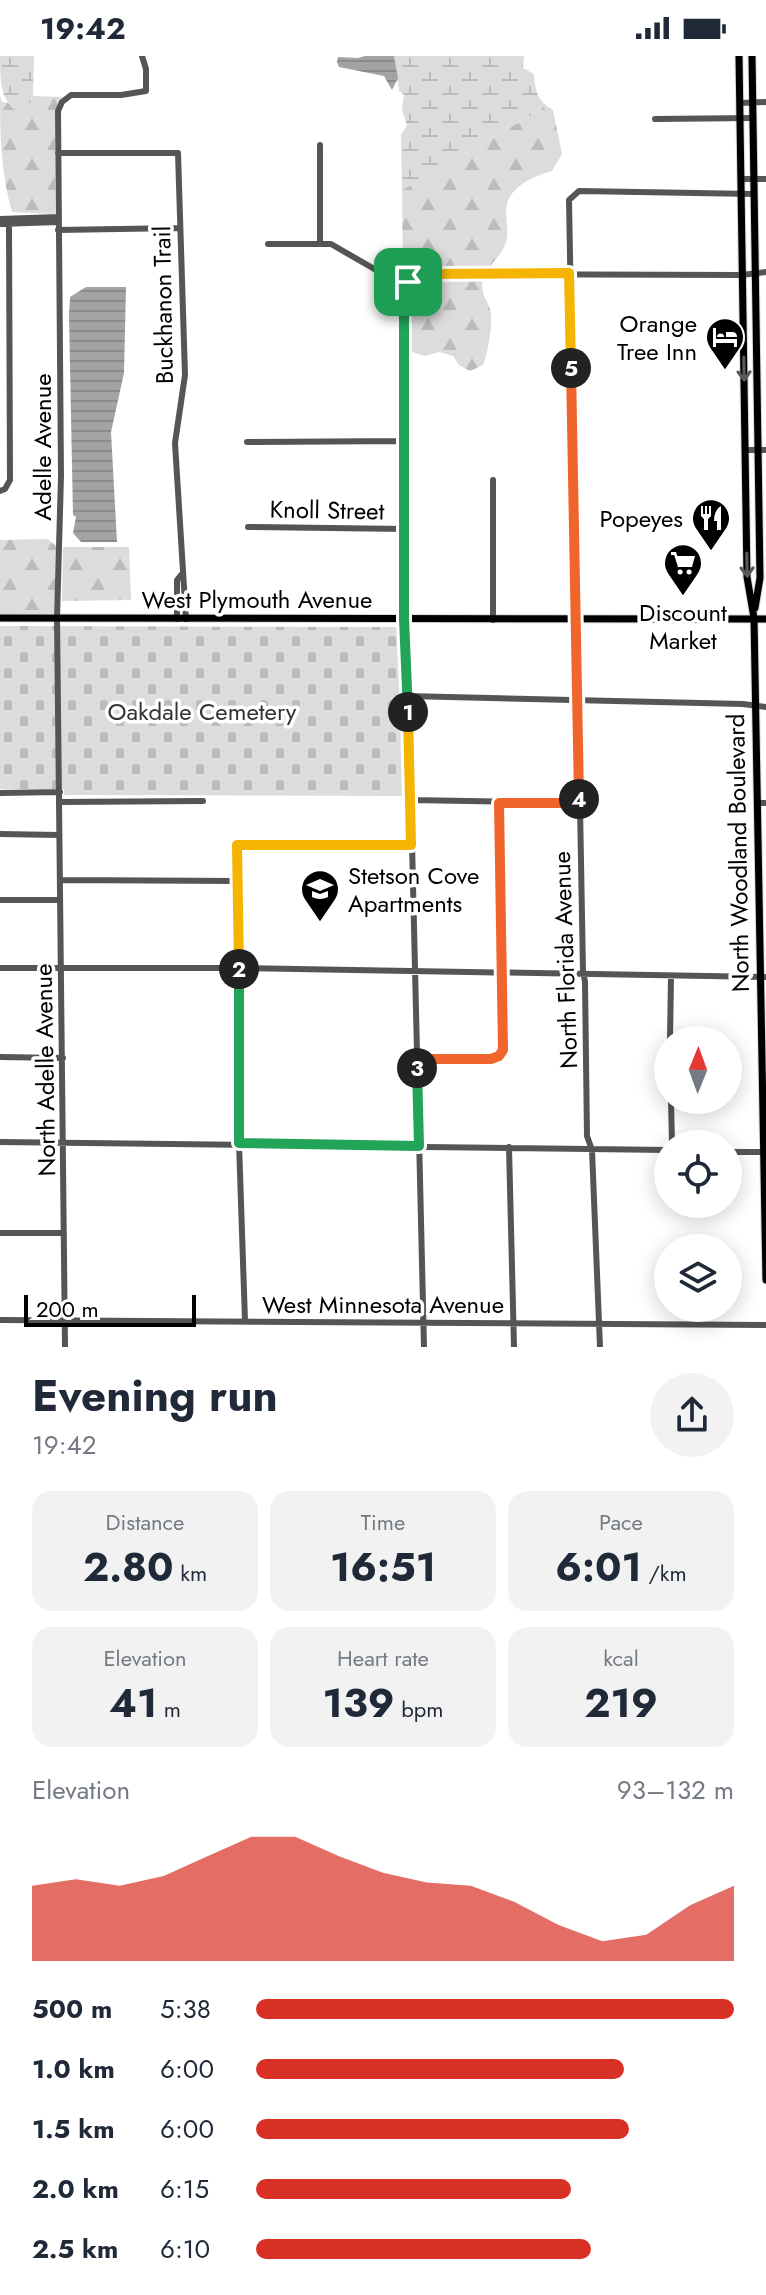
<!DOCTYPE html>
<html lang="en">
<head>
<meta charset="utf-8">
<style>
	:root { --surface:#fff; --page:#f2f2f3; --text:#1f2937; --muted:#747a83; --accent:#d93025 }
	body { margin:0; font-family:Jost,sans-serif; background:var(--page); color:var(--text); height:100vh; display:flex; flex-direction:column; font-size:30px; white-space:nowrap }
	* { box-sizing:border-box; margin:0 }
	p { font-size:26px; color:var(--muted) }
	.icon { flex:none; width:44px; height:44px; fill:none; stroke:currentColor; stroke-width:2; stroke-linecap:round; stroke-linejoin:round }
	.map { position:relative; height:1291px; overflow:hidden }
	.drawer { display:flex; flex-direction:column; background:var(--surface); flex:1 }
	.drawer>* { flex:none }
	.needle { width:52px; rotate:1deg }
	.tools { position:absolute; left:654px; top:970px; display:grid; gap:16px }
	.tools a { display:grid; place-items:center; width:88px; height:88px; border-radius:50%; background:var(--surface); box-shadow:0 4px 20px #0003; font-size:40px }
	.scale { position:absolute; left:24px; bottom:20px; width:172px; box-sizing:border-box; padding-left:8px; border:4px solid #000; border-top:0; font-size:22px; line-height:28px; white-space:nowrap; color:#000; -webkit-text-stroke:6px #fff; paint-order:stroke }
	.pin { position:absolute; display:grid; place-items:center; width:68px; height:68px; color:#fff; margin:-34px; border-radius:16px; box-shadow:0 4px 12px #0006 }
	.km { position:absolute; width:40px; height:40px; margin:-20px; border-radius:50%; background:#222; color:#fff; font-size:22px; line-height:40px; text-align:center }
	.round { display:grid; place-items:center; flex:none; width:84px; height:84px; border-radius:42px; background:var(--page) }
	.headline { display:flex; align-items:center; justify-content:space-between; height:136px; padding:0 32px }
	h1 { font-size:44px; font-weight:700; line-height:60px }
	.metrics { display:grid; grid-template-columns:repeat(3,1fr); gap:12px; height:136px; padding:8px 32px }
	.metrics div { display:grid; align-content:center; border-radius:20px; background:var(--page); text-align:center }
	.metrics b { font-size:40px; font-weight:700 }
	.metrics small { font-size:22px; font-weight:400 }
	.metrics p { font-size:22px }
	.chart { height:224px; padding:16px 32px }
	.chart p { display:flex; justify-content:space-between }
	.chart svg { width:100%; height:144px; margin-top:8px; fill:var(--accent); opacity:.7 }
	ul { padding:0 32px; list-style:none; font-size:26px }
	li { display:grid; grid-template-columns:128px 96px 1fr; align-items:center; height:60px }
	li i { height:20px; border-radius:10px; background:var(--accent) }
	.status { display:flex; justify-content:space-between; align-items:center; height:56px; padding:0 40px; background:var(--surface); direction:ltr }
	.status svg { height:22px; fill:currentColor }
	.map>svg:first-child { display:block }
</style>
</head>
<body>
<div class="status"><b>19:42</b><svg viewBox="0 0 49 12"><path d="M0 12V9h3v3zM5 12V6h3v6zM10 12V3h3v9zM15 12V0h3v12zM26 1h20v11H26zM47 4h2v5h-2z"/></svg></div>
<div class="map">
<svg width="766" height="1291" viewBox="0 0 766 1291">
	<defs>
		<pattern id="forest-firs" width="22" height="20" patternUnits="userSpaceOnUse" patternTransform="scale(2)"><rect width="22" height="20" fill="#dcdcdc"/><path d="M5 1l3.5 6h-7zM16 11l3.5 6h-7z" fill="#bbb"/></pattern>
		<pattern id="wetland-marsh" width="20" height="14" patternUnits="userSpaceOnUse" patternTransform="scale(2)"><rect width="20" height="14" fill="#dcdcdc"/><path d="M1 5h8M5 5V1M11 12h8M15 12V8" fill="none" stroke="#bbb"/></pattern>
		<pattern id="cemetery-stones" width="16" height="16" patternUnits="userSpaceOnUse" patternTransform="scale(2)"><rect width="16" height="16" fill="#dcdcdc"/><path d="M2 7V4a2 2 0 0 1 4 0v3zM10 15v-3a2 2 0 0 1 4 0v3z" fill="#bbb"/></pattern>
		<pattern id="water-rules" width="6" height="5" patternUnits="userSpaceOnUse" patternTransform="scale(2)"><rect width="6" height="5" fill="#a3a3a3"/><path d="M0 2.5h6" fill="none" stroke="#8b8b8b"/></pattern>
	</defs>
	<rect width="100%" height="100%" fill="#fff"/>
	<!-- forest -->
	<path fill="url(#forest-firs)" d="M 0,40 L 2,46 L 28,50 L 33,40 L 62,41 L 55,55 L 55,158 L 12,156 C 1,117 0,80 0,40 Z
		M 547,50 L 553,54 L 562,98 L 552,115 C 532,121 507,131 506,155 C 506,164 508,173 507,181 C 505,196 495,203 487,214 L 420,215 L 407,222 L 403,221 L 402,134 Z
		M 483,221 C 479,241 489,243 491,258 C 492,274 488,294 483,309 L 470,315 L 459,309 L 453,300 L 439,296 L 425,300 L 406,294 L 406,237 L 410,228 L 421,222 Z
		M 48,483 L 57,491 L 54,559 L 0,559 L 0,484 Z
		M 63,491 L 129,491 L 131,544 L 62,545 Z"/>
	<!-- wetland -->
	<path fill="url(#wetland-marsh)" d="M 0,0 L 34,0 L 33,40 L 28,50 L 14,54 C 0,39 0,24 0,0 Z
		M 394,0 L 524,0 L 523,12 L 534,18 C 535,31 536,42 547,50 L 402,134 L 401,78 L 407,70 L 402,53 L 404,39 L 399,35 Z"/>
	<!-- cemetery -->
	<path fill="url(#cemetery-stones)" d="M 0,570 L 399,571 L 403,740 L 64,739 L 64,733 L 0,733 Z"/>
	<!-- water -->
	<path fill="url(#water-rules)" d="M 365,0 L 394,0 L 398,22 L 392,34 L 384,20 L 339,11 L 337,6 L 338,1 L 358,2 Z
		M 86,231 L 126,231 L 124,317 L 111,376 L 117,486 L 81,486 L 73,477 L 76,461 L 73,459 L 69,260 L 70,241 Z"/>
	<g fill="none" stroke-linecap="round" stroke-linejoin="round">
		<defs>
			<path id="major" d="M 739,0 L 747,521 L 754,562 L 766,1224
				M 752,0 L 760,522 L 755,552
				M 0,562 L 766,563"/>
		</defs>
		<!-- major casing -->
		<use href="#major" stroke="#dbdbdb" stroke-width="9"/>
		<!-- minor -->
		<path stroke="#555" stroke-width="6" d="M 740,47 L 766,46
			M 655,63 L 753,62
			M 320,89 L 320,188
			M 58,97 L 178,97 L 185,319 L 175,387 L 186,563
			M 741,123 L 766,123
			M 0,163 L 58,161
			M 0,168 L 58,166
			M 58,174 L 180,172
			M 268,188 L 331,188 L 383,218 L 408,226
			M 408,226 L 404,237 L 404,563 L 411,744 L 424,1291
			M 408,226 L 420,218 L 742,219 L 766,216
			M 247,386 L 404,385
			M 746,394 L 766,394
			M 493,424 L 493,564
			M 0,435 L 5,433 L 10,424 L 9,168
			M 248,471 L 405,473
			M 177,563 L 177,524 L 181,519
			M 407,640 L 743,648 L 766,651
			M 0,737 L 60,736
			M 411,744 L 579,747
			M 60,746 L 203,745
			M 757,747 L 766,747
			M 0,778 L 59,779
			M 61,824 L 236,825
			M 0,844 L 60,844
			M 0,912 L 239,912 L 766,921
			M 670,984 L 671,920
			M 0,1001 L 63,1002
			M 417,1003 L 491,1003 L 499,1000 L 503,994 L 499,747
			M 671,1044 L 672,1088
			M 0,1086 L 668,1094
			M 509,1091 L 514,1291
			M 728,1096 L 763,1096
			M 0,1177 L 64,1177
			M 0,1264 L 766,1269
			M 245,1265 L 239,1087 L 237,789 L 411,789
			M 65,1291 L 57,562 L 61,420 L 58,55 L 62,46 L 71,39 L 121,39 L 146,35 L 146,13 L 142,0
			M 600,1291 L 592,1094 L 587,1080 L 585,926 L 583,915 L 569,144 L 579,135 L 754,138"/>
		<!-- major -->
		<use href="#major" stroke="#000" stroke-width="7"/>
	</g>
	<!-- one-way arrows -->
	<defs><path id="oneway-shaft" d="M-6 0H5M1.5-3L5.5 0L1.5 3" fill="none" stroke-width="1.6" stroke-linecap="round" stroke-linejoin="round" transform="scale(2)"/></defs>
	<g stroke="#595959">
		<use href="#oneway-shaft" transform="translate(744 313) rotate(89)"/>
		<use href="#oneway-shaft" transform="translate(747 509) rotate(89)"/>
	</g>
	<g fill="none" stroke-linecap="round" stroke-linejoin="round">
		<defs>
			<path id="split-1" d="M 408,656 L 404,563 L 404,237 L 408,226"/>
			<path id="split-2" d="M 239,913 L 237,789 L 411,789 L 408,656"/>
			<path id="split-3" d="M 239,913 L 239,1087 L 419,1090 L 417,1012"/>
			<path id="split-4" d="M 417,1012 L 417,1003 L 491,1003 L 499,1000 L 503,994 L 499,747 L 579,747 L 579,743"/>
			<path id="split-5" d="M 571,312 L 579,743"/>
			<path id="split-6" d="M 408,226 L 420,218 L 569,217 L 571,312"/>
		</defs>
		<!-- split-1 casing -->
		<use href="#split-1" stroke="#fff" stroke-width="16"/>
		<!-- split-2 casing -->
		<use href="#split-2" stroke="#fff" stroke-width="16"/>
		<!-- split-3 casing -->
		<use href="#split-3" stroke="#fff" stroke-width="16"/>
		<!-- split-4 casing -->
		<use href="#split-4" stroke="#fff" stroke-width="16"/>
		<!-- split-5 casing -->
		<use href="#split-5" stroke="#fff" stroke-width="16"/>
		<!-- split-6 casing -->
		<use href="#split-6" stroke="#fff" stroke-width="16"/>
		<!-- split-1 -->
		<use href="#split-1" stroke="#22a559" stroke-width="10"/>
		<!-- split-2 -->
		<use href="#split-2" stroke="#f5b400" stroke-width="10"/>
		<!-- split-3 -->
		<use href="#split-3" stroke="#22a559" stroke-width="10"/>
		<!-- split-4 -->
		<use href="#split-4" stroke="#f0652b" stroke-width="10"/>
		<!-- split-5 -->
		<use href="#split-5" stroke="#f0652b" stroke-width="10"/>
		<!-- split-6 -->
		<use href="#split-6" stroke="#f5b400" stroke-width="10"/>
	</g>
	<!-- icons -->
	<defs>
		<symbol id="hotel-pin" viewBox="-11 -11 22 30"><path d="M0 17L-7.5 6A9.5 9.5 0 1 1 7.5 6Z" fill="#000" stroke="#fff"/><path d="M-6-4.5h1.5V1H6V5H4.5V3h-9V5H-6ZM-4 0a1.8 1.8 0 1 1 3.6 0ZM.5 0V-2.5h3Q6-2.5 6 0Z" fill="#fff"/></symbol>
		<symbol id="restaurant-pin" viewBox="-11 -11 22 30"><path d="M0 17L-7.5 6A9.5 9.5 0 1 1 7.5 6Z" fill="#000" stroke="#fff"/><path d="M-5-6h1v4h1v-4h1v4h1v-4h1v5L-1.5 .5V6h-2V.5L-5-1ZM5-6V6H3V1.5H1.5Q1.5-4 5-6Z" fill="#fff"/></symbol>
		<symbol id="supermarket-pin" viewBox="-11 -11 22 30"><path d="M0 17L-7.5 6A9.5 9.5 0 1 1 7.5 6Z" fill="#000" stroke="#fff"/><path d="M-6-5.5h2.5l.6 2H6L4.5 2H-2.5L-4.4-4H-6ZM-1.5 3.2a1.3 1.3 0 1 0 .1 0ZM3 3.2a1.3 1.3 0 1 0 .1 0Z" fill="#fff"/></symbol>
		<symbol id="university-pin" viewBox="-11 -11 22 30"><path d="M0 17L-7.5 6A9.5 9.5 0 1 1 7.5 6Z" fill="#000" stroke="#fff"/><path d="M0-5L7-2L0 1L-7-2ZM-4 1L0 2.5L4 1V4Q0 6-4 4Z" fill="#fff"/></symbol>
	</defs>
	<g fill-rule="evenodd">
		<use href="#hotel-pin" x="703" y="259" width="44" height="60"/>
		<use href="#restaurant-pin" x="689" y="440" width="44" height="60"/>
		<use href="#supermarket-pin" x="661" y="485" width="44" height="60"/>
		<use href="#university-pin" x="298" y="811" width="44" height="60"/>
	</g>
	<g text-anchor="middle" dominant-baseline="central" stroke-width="7" stroke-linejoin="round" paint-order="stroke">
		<!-- street labels -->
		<g font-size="24" fill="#000" stroke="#fff">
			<text transform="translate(163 249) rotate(-91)">Buckhanon Trail</text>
			<text transform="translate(42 391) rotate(-90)">Adelle Avenue</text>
			<text transform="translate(327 454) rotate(1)">Knoll Street</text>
			<text x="257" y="543">West Plymouth Avenue</text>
			<text transform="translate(738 797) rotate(-91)">North Woodland Boulevard</text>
			<text transform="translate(565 904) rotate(-92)">North Florida Avenue</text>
			<text transform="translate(45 1014) rotate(-91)">North Adelle Avenue</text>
			<text x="383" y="1248">West Minnesota Avenue</text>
		</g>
		<!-- poi labels -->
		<g font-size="24" fill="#000" stroke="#fff" text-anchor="end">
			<text x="697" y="267">Orange<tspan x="697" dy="28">Tree Inn</tspan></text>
			<text x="683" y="462">Popeyes</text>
			<text x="683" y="556" text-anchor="middle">Discount<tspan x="683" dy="28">Market</tspan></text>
			<text x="348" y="819" text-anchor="start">Stetson Cove<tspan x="348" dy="28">Apartments</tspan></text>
		</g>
		<!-- park labels -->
		<g font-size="24" fill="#333" stroke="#fff">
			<text x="202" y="655">Oakdale Cemetery</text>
		</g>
	</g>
</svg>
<div class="tools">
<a><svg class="needle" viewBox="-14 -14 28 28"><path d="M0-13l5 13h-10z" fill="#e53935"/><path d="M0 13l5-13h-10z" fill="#747a83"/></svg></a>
<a><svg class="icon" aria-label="locate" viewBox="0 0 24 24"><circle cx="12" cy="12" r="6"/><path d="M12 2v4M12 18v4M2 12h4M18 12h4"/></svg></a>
<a><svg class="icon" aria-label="layers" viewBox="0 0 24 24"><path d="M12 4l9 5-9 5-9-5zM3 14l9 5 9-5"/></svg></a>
</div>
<div class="scale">200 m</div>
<div class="pin" style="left:408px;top:226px;background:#1e9e55"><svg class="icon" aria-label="arrive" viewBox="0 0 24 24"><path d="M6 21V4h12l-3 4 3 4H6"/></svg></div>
<b class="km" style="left:408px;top:656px">1</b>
<b class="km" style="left:239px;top:913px">2</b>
<b class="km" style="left:417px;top:1012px">3</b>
<b class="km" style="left:579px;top:743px">4</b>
<b class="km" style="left:571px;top:312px">5</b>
</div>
<section class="drawer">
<div class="headline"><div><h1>Evening run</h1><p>19:42</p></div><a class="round"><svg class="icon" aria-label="share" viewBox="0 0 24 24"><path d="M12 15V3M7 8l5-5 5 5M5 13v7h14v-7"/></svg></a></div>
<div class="metrics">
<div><p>Distance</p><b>2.80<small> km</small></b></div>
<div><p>Time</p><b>16:51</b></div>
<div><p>Pace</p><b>6:01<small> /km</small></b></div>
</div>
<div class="metrics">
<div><p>Elevation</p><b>41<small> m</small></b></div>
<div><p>Heart rate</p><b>139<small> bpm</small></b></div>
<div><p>kcal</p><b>219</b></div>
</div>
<div class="chart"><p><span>Elevation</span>93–132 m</p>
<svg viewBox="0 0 160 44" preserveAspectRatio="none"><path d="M0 44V21L10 19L20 21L30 18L40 12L50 6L60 6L70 12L80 17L90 20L100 21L110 26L120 33L130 38L140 36L150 27L160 21V44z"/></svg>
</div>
<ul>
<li><b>500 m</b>5:38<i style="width:100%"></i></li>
<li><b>1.0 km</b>6:00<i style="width:77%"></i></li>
<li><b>1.5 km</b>6:00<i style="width:78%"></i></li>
<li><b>2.0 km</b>6:15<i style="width:66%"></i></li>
<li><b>2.5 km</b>6:10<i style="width:70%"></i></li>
</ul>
</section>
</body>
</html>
